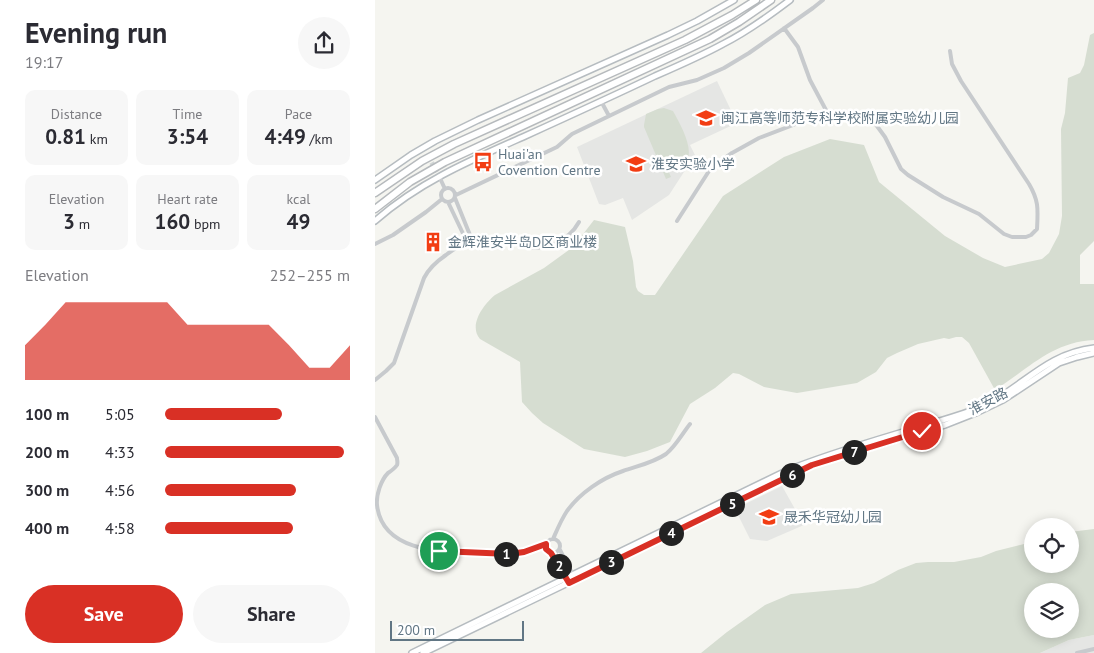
<!DOCTYPE html>
<html lang="en">
<head>
<meta charset="utf-8">
<style>
	:root { --surface:#fff; --page:#f7f7f7; --text:#2b2b33; --muted:#7c7c81; --accent:#d93025 }
	body { margin:0; font-family:"PT Sans","Noto Sans SC",sans-serif; background:var(--page); color:var(--text); height:100vh; display:flex; flex-direction:column; font-size:19px; white-space:nowrap }
	* { box-sizing:border-box; margin:0 }
	p { font-size:16px; color:var(--muted) }
	.icon { flex:none; width:28px; height:28px; fill:none; stroke:currentColor; stroke-width:2; stroke-linecap:round; stroke-linejoin:round }
	.map { position:relative; flex:1; overflow:hidden }
	.details { display:flex; flex-direction:column; background:var(--surface); width:375px }
	.details>* { flex:none }
	.tools { position:absolute; left:649px; top:518px; display:grid; gap:10px }
	.tools a { display:grid; place-items:center; width:55px; height:55px; border-radius:50%; background:var(--surface); box-shadow:0 2px 12px #0003; font-size:25px }
	.scale { position:absolute; left:15px; bottom:12px; width:134px; box-sizing:border-box; padding-left:5px; border:2px solid #617684; border-top:0; font-size:14px; line-height:18px; white-space:nowrap; color:#617684; -webkit-text-stroke:4px #fff; paint-order:stroke }
	.pin { position:absolute; display:grid; place-items:center; width:42px; height:42px; color:#fff; margin:-21px; border:2px solid #fff; border-radius:50%; box-shadow:0 1px 5px #0007 }
	.km { position:absolute; width:25px; height:25px; margin:-12px; border-radius:50%; background:#222; color:#fff; font-size:14px; line-height:25px; text-align:center }
	.round { display:grid; place-items:center; flex:none; width:52px; height:52px; border-radius:26px; background:var(--page) }
	.summary { display:flex; align-items:center; justify-content:space-between; height:85px; padding:0 25px }
	h1 { font-size:28px; font-weight:700; line-height:38px }
	.figures { display:grid; grid-template-columns:repeat(3,1fr); gap:8px; height:85px; padding:5px 25px }
	.figures div { display:grid; align-content:center; border-radius:10px; background:var(--page); text-align:center }
	.figures b { font-size:21px; font-weight:700 }
	.figures small { font-size:14px; font-weight:400 }
	.figures p { font-size:14px }
	.chart { height:140px; padding:10px 25px }
	.chart p { display:flex; justify-content:space-between }
	.chart svg { width:100%; height:90px; margin-top:5px; fill:var(--accent); opacity:.7 }
	.action { display:flex; gap:10px; margin-top:auto; padding:10px 25px }
	.action a { flex:1; height:58px; border-radius:30px; background:var(--accent); color:#fff; font-size:20px; font-weight:700; line-height:58px; text-align:center }
	.action a+a { background:var(--page); color:var(--text) }
	ul { padding:0 25px; list-style:none; font-size:16px }
	li { display:grid; grid-template-columns:80px 60px 1fr; align-items:center; height:38px }
	li i { height:12px; border-radius:6px; background:var(--accent) }
	main { display:flex; flex:1; min-height:0 }
	.map>svg:first-child { display:block }
</style>
</head>
<body>
<main>
<section class="details">
<div class="summary"><div><h1>Evening run</h1><p>19:17</p></div><a class="round"><svg class="icon" aria-label="share" viewBox="0 0 24 24"><path d="M12 15V3M7 8l5-5 5 5M5 13v7h14v-7"/></svg></a></div>
<div class="figures">
<div><p>Distance</p><b>0.81<small> km</small></b></div>
<div><p>Time</p><b>3:54</b></div>
<div><p>Pace</p><b>4:49<small> /km</small></b></div>
</div>
<div class="figures">
<div><p>Elevation</p><b>3<small> m</small></b></div>
<div><p>Heart rate</p><b>160<small> bpm</small></b></div>
<div><p>kcal</p><b>49</b></div>
</div>
<div class="chart"><p><span>Elevation</span>252–255 m</p>
<svg viewBox="0 0 160 44" preserveAspectRatio="none"><path d="M0 44V27L10 17L20 6L30 6L40 6L50 6L60 6L70 6L80 17L90 17L100 17L110 17L120 17L130 27L140 38L150 38L160 27V44z"/></svg>
</div>
<ul>
<li><b>100 m</b>5:05<i style="width:63%"></i></li>
<li><b>200 m</b>4:33<i style="width:97%"></i></li>
<li><b>300 m</b>4:56<i style="width:71%"></i></li>
<li><b>400 m</b>4:58<i style="width:69%"></i></li>
</ul>
<div class="action"><a>Save</a><a>Share</a></div>
</section>
<div class="map">
<svg width="719" height="653" viewBox="0 0 719 653">
	<rect width="100%" height="100%" fill="#f5f5f0"/>
	<!-- built -->
	<path fill="#e5e6e4" d="M 342,81 L 362,123 L 315,145 L 320,155 L 294,195 L 257,220 L 248,198 L 230,205 L 224,204 L 202,147 Z
		M 407,486 L 429,525 L 392,541 L 375,539 L 360,509 Z
		M 719,635 L 719,653 L 665,653 L 694,640 Z"/>
	<!-- green -->
	<path fill="#d6ddd1" fill-rule="evenodd" d="M 719,33 L 719,241 L 705,255 L 705,284 L 719,284 L 719,340 C 677,342 653,369 620,390 L 594,343 L 587,337 L 581,337 L 574,339 L 569,338 L 543,344 L 522,353 L 512,358 L 501,372 L 482,383 L 422,393 L 389,387 L 364,374 L 358,373 L 340,388 L 315,404 L 295,442 L 272,451 L 250,457 L 209,449 L 168,423 L 157,413 L 147,402 L 145,362 L 105,339 C 93,325 109,304 120,295 L 169,268 L 198,247 L 219,220 L 250,227 L 258,261 L 261,287 L 263,291 L 269,295 L 280,295 L 348,196 L 409,157 L 455,139 L 489,145 L 504,182 L 570,236 L 608,258 L 630,267 L 667,259 L 674,253 L 684,234 L 687,216 L 686,129 L 690,113 L 693,78 L 705,73 L 709,65 L 715,35 Z
		M 289,108 L 298,111 C 308,129 331,169 292,168 L 296,177 L 291,179 L 269,127 L 269,125 L 271,114 L 283,109 Z
		M 719,529 L 719,635 L 694,640 L 665,653 L 326,653 L 352,632 L 390,605 L 416,594 L 483,588 L 499,583 L 523,570 L 541,563 L 553,562 L 579,562 L 606,557 L 621,551 L 657,542 L 658,564 L 695,564 L 695,532 ZM 695,591 L 695,629 L 658,629 L 658,591 Z"/>
	<g fill="none" stroke-linecap="round" stroke-linejoin="round">
		<!-- secondary-tunnel -->
		<path stroke="#d0d5d5" stroke-width="5" stroke-dasharray="5 2.5" stroke-linecap="butt" d="M 53,156 L 62,172"/>
		<defs>
			<path id="secondary" d="M 0,180 L 36,155 L 60,141 L 103,120 L 293,35 L 322,21 L 359,0
				M 0,221 C 44,182 96,160 148,137 C 192,117 236,97 280,76 C 303,66 326,56 348,44 C 372,32 394,16 415,0
				M 37,653 L 411,471 C 455,453 502,440 548,426 C 567,420 587,415 606,407 C 647,389 669,354 719,348
				M 48,653 L 437,465 L 570,425 L 603,412 L 628,400 L 684,363 L 702,357 L 719,353"/>
			<path id="highway" d="M 0,193 L 47,161 L 79,144 L 310,40 L 357,15 L 381,0
				M 0,209 L 35,182 L 70,162 L 335,39 L 364,22 L 396,0"/>
		</defs>
		<!-- secondary casing -->
		<use href="#secondary" stroke="#b6bcc0" stroke-width="8"/>
		<!-- highway casing -->
		<use href="#highway" stroke="#b6babd" stroke-width="9"/>
		<!-- street -->
		<path stroke="#c7cacd" stroke-width="4" d="M 409,28 L 423,47 L 435,80 L 452,112
			M 226,101 L 234,116
			M 64,176 L 70,189
			M66 195a7 7 0 1 1 14 0a7 7 0 1 1-14 0Z
			M 81,195 L 182,147 L 197,134 L 294,87 L 322,80 L 349,68 L 374,53 L 438,8 L 448,0
			M 80,198 L 97,240
			M 73,202 L 92,242
			M 302,221 L 334,171 L 343,163 L 357,153 L 384,138 L 452,112 L 456,113 L 477,114 L 499,122 L 510,137 L 526,169 L 533,175 L 568,197 L 604,214 L 629,234 L 637,237 L 651,237 L 656,235 L 662,229 C 663,209 664,201 654,184 L 586,81 L 577,64 L 575,51
			M 0,244 L 18,235 L 51,212 L 67,199
			M 0,380 L 11,371 L 19,363 L 49,278 C 54,268 62,261 71,255 C 86,243 101,236 121,238 C 130,239 138,243 147,246 C 169,252 193,242 204,222
			M 0,417 L 22,458 C 22,461 23,462 22,465 C 20,468 16,471 13,473 C 6,480 1,495 2,505 C 7,551 64,552 99,553 C 114,553 130,555 145,552 C 154,551 162,547 171,544
			M171 546a7 7 0 1 1 14 0a7 7 0 1 1-14 0Z
			M 178,539 C 182,530 186,520 192,511 C 205,493 227,478 248,471 C 262,466 278,463 291,454 C 301,446 307,434 315,424
			M 185,550 L 198,575
			M 176,553 L 192,579
			M 702,653 L 719,649"/>
		<!-- secondary -->
		<use href="#secondary" stroke="#fff" stroke-width="5"/>
		<!-- highway -->
		<use href="#highway" stroke="#fff" stroke-width="6"/>
	</g>
	<g fill="none" stroke-linecap="round" stroke-linejoin="round">
		<defs>
			<path id="route" d="M 64,551 L 135,554 L 149,552 L 171,544 L 171,549 L 176,553 L 194,583 L 437,465 L 547,431"/>
		</defs>
		<!-- route casing -->
		<use href="#route" stroke="#fff" stroke-width="10"/>
		<!-- route -->
		<use href="#route" stroke="#d93025" stroke-width="6"/>
	</g>
	<!-- icons -->
	<defs>
		<symbol id="school-bare" viewBox="-9 -9 18 18"><path d="M0-5L7-2L0 1L-7-2ZM-4 1L0 2.5L4 1V4Q0 6-4 4Z" fill="#f23d13" stroke="#fff" stroke-width="2.5" paint-order="stroke"/></symbol>
		<symbol id="bus-bare" viewBox="-9 -9 18 18"><path d="M-5-6H5V4H4V6H2V4H-2V6H-4V4H-5ZM-3.5-4V0h7V-4ZM-3.5 1.2v1.5H-2V1.2ZM2 1.2v1.5H3.5V1.2Z" fill="#f23d13" stroke="#fff" stroke-width="2.5" paint-order="stroke"/></symbol>
		<symbol id="building-bare" viewBox="-9 -9 18 18"><path d="M-4-6H4V6H1V3H-1V6H-4ZM-2.5-4.3h1.7v1.8h-1.7ZM.8-4.3h1.7v1.8H.8ZM-2.5-1h1.7V.8h-1.7ZM.8-1h1.7V.8H.8Z" fill="#f23d13" stroke="#fff" stroke-width="2.5" paint-order="stroke"/></symbol>
	</defs>
	<g fill-rule="evenodd">
		<use href="#school-bare" x="317" y="104" width="28" height="28"/>
		<use href="#bus-bare" x="94" y="148" width="28" height="28"/>
		<use href="#school-bare" x="247" y="150" width="28" height="28"/>
		<use href="#building-bare" x="44" y="228" width="28" height="28"/>
		<use href="#school-bare" x="380" y="503" width="28" height="28"/>
	</g>
	<g text-anchor="middle" dominant-baseline="central" stroke-width="5" stroke-linejoin="round" paint-order="stroke">
		<!-- poi labels -->
		<g font-size="14" fill="#617684" stroke="#fff" text-anchor="start">
			<text x="346" y="118">闽江高等师范专科学校附属实验幼儿园</text>
			<text x="123" y="154">Huai'an<tspan x="123" dy="16">Covention Centre</tspan></text>
			<text x="276" y="164">淮安实验小学</text>
			<text x="73" y="242">金辉淮安半岛D区商业楼</text>
			<text x="409" y="517">晟禾华冠幼儿园</text>
		</g>
		<!-- street labels -->
		<g font-size="14" fill="#617684" stroke="#fff">
			<text transform="translate(613 401) rotate(-28)">淮安路</text>
		</g>
	</g>
</svg>
<div class="tools">
<a><svg class="icon" aria-label="locate" viewBox="0 0 24 24"><circle cx="12" cy="12" r="6"/><path d="M12 2v4M12 18v4M2 12h4M18 12h4"/></svg></a>
<a><svg class="icon" aria-label="layers" viewBox="0 0 24 24"><path d="M12 4l9 5-9 5-9-5zM3 14l9 5 9-5"/></svg></a>
</div>
<div class="scale">200 m</div>
<div class="pin" style="left:64px;top:551px;background:#1e9e55"><svg class="icon" aria-label="arrive" viewBox="0 0 24 24"><path d="M6 21V4h12l-3 4 3 4H6"/></svg></div>
<div class="pin" style="left:547px;top:431px;background:#d93025"><svg class="icon" aria-label="check" viewBox="0 0 24 24"><path d="M5 12l5 5 9-10"/></svg></div>
<b class="km" style="left:131px;top:554px">1</b>
<b class="km" style="left:184px;top:566px">2</b>
<b class="km" style="left:236px;top:562px">3</b>
<b class="km" style="left:296px;top:533px">4</b>
<b class="km" style="left:357px;top:504px">5</b>
<b class="km" style="left:417px;top:475px">6</b>
<b class="km" style="left:479px;top:452px">7</b>
</div>
</main>
</body>
</html>
